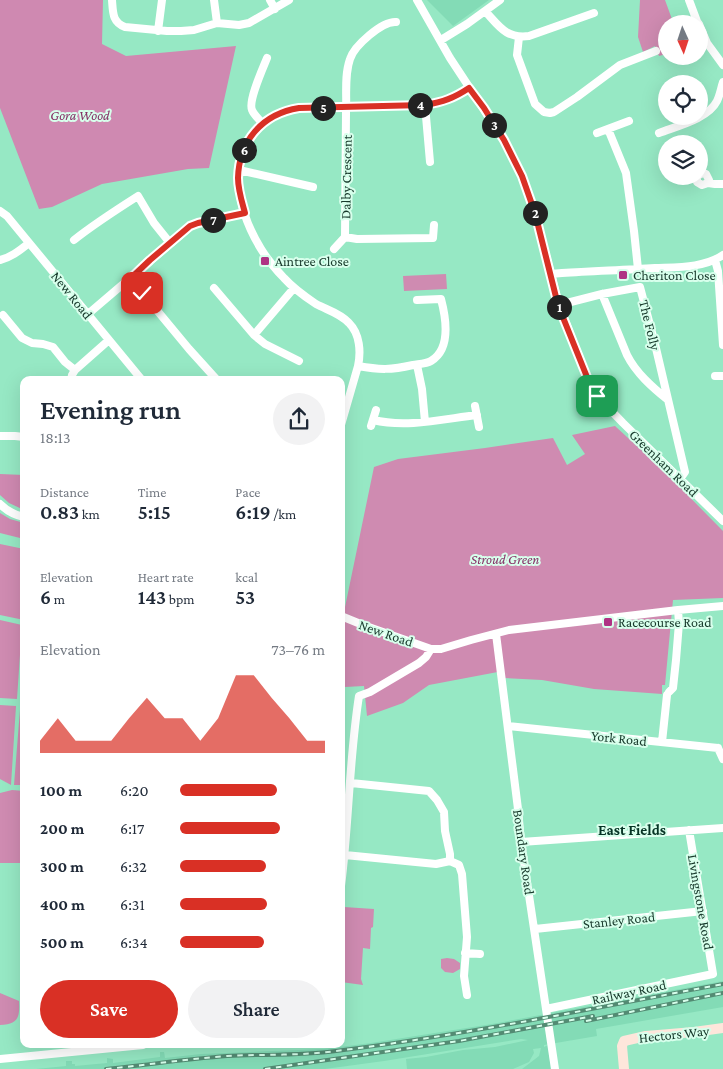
<!DOCTYPE html>
<html lang="en">
<head>
<meta charset="utf-8">
<style>
	:root { --surface:#fff; --page:#f2f2f3; --text:#1f2937; --muted:#747a83; --accent:#d93025 }
	body { margin:0; font-family:"Crimson Pro",serif; background:var(--page); color:var(--text); height:100vh; display:flex; flex-direction:column; font-size:19px; white-space:nowrap }
	* { box-sizing:border-box; margin:0 }
	p { font-size:16px; color:var(--muted) }
	.icon { flex:none; width:28px; height:28px; fill:none; stroke:currentColor; stroke-width:2; stroke-linecap:round; stroke-linejoin:round }
	.map { position:relative; flex:1; overflow:hidden }
	.sheet { position:absolute; left:20px; top:376px; width:325px; height:672px; display:flex; flex-direction:column; background:var(--surface); border-radius:10px; box-shadow:0 5px 20px #0002 }
	.sheet>* { flex:none }
	.needle { width:32px; rotate:177deg }
	.controls { position:absolute; left:658px; top:15px; display:grid; gap:10px }
	.controls a { display:grid; place-items:center; width:50px; height:50px; border-radius:50%; background:var(--surface); box-shadow:0 5px 20px #0002; font-size:25px }
	.pin { position:absolute; display:grid; place-items:center; width:42px; height:42px; color:#fff; margin:-21px; border-radius:10px; box-shadow:0 2px 8px #0006 }
	.km { position:absolute; width:25px; height:25px; margin:-12px; border-radius:50%; background:#222; color:#fff; font-size:14px; line-height:25px; text-align:center }
	.round { display:grid; place-items:center; flex:none; width:52px; height:52px; border-radius:26px; background:var(--page) }
	.summary { display:flex; align-items:center; justify-content:space-between; height:85px; padding:0 20px }
	h1 { font-size:28px; font-weight:600; line-height:38px }
	.metrics { display:grid; grid-template-columns:repeat(3,1fr); gap:8px; height:85px; padding:5px 20px }
	.metrics div { display:grid; align-content:center }
	.metrics b { font-size:21px; font-weight:600 }
	.metrics small { font-size:14px; font-weight:400 }
	.metrics p { font-size:14px }
	.chart { height:140px; padding:10px 20px }
	.chart p { display:flex; justify-content:space-between }
	.chart svg { width:100%; height:90px; margin-top:5px; fill:var(--accent); opacity:.7 }
	.button { display:flex; gap:10px; margin-top:auto; padding:10px 20px }
	.button a { flex:1; height:58px; border-radius:30px; background:var(--accent); color:#fff; font-size:20px; font-weight:600; line-height:58px; text-align:center }
	.button a+a { background:var(--page); color:var(--text) }
	ul { padding:0 20px; list-style:none; font-size:16px }
	li { display:grid; grid-template-columns:80px 60px 1fr; align-items:center; height:38px }
	li i { height:12px; border-radius:6px; background:var(--accent) }
	.map>svg:first-child { display:block }
</style>
</head>
<body>
<div class="map">
<svg width="723" height="1069" viewBox="0 0 723 1069">
	<rect width="100%" height="100%" fill="#96e8c4"/>
	<!-- built -->
	<path fill="#83dbb6" d="M 427,0 L 489,0 L 453,26 Z
		M 723,981 L 723,1007 L 596,1029 L 597,1036 L 544,1045 L 544,1047 L 548,1045 L 551,1069 L 522,1069 L 539,1056 L 541,1048 L 533,1049 L 534,1053 L 529,1062 L 513,1069 L 407,1069 L 406,1059 L 426,1057 L 463,1050 L 495,1047 L 528,1040 L 521,1039 L 384,1061 L 325,1069 L 36,1069 L 66,1066 L 66,1061 L 72,1061 L 72,1064 L 75,1064 L 75,1066 L 107,1063 L 107,1058 L 113,1059 L 113,1063 L 160,1057 L 160,1052 L 164,1052 L 165,1058 L 201,1054 L 324,1049 L 371,1043 L 492,1024 Z"/>
	<!-- green -->
	<path fill="#cf8bb1" d="M 640,0 L 665,0 L 673,22 L 672,24 L 666,24 L 666,27 L 661,29 L 664,39 L 662,39 L 666,48 L 666,54 L 659,56 L 655,46 L 643,52 L 638,37 Z
		M 446,274 L 447,289 L 404,291 L 403,276 Z
		M 615,426 L 663,470 L 723,531 L 723,598 L 673,600 L 665,685 L 662,685 L 662,694 L 594,689 L 542,680 L 504,678 L 503,671 L 429,685 L 403,703 L 367,716 L 364,686 L 345,687 L 341,665 L 341,613 L 344,612 L 374,467 L 398,459 L 485,448 L 553,438 L 567,465 L 585,454 L 572,435 Z
		M 0,544 L 24,549 L 24,620 L 0,615 Z
		M 0,620 L 22,625 L 17,699 L 0,698 Z
		M 0,705 L 16,706 L 11,785 L 0,779 Z
		M 22,707 L 24,707 L 24,785 L 14,785 L 20,710 Z
		M 12,790 L 24,791 L 24,863 L 0,863 L 0,793 Z
		M 344,907 L 374,909 L 373,927 L 371,928 L 370,949 L 363,948 L 361,979 L 363,985 L 341,982 L 341,939 Z
		M 447,958 L 454,959 L 460,963 L 460,969 L 453,973 L 445,972 L 441,968 L 441,959 Z
		M 0,993 L 19,1001 C 20,1018 18,1024 0,1025 Z"/>
	<!-- forest -->
	<path fill="#cf89b1" d="M 0,0 L 103,0 L 102,44 L 126,56 L 236,46 L 209,168 L 188,169 L 102,184 L 52,207 L 39,209 L 0,108 Z
		M 0,474 L 24,475 L 24,510 L 9,503 L 0,495 Z
		M 0,513 L 10,519 L 24,523 L 24,539 L 0,533 Z"/>
	<g fill="none" stroke-linecap="round" stroke-linejoin="round">
		<!-- minor -->
		<path stroke="#fff" stroke-width="8" d="M 112,0 C 113,12 112,22 125,27 L 167,31 L 181,31 L 194,30 L 217,23 L 239,25 L 249,23 L 289,0
			M 214,0 L 217,23
			M 270,0 L 275,9
			M 417,0 L 450,58 L 504,140 L 522,176 L 535,213 L 559,305 L 589,382 L 597,396 L 623,423 L 723,521
			M 689,0 L 698,24
			M 485,11 C 499,26 506,39 529,36 L 594,13
			M 396,22 C 382,21 354,46 350,59 C 344,76 347,96 346,113 C 346,154 345,195 345,237 L 357,239 L 433,238 L 434,225
			M 699,24 L 707,43 L 723,65
			M 158,31 L 162,0
			M 519,37 L 517,55 L 535,104 L 544,112 L 550,113 L 554,112 L 577,97 L 620,65 L 656,51
			M 441,40 L 467,24 L 500,0
			M 425,105 L 430,162
			M 262,123 C 259,119 254,115 252,110 C 248,101 263,68 267,58
			M 608,129 L 626,173 L 634,231 L 638,269
			M 597,133 L 629,121
			M 659,133 C 677,126 708,119 717,101 C 720,95 721,88 723,82
			M 239,170 L 313,187
			M 699,175 L 703,173 L 706,174 L 709,180 L 708,183
			M 697,176 L 697,182 L 702,185 L 708,183 L 715,184 L 723,184
			M 0,211 L 7,216 L 142,380
			M 74,240 C 94,224 116,210 138,196 L 154,223 L 170,243
			M 334,249 L 345,237
			M 0,260 C 12,257 20,250 29,243
			M 715,260 L 718,271 L 723,345
			M 550,274 L 562,273 C 593,271 624,270 655,268 C 678,267 704,268 723,255
			M 131,279 L 189,349 L 217,380
			M 214,288 L 254,335 L 265,344 L 299,361
			M 602,294 L 627,355 C 636,373 652,387 668,400
			M 559,305 L 602,294 L 640,287 L 655,344 L 685,472 L 680,479
			M 88,314 L 190,227 L 198,223 L 245,213
			M 3,315 L 22,338 L 32,343 L 43,344 L 53,347 L 65,362 L 75,370
			M 254,335 L 294,288
			M 417,365 L 422,389 L 425,422
			M 358,366 C 380,370 391,370 413,365 C 418,364 426,364 431,361 C 451,349 446,318 441,299 L 417,300
			M 715,376 L 723,376
			M 71,380 L 72,375 L 75,370 L 109,340
			M 475,406 L 479,427
			M 373,420 C 407,428 443,419 477,415
			M 341,425 L 358,366 C 361,352 360,334 349,323 C 340,313 327,310 316,304 C 304,296 293,288 284,278 C 251,245 222,183 250,139 C 262,120 277,112 299,108 L 425,105 C 443,102 454,98 469,88
			M 371,426 L 376,410
			M 0,436 L 15,436 L 24,437
			M 0,504 C 7,511 14,515 24,517
			M 341,616 L 363,625 L 431,649 L 441,649 L 471,640 L 509,630 L 678,610 L 723,606
			M 496,634 L 518,809 L 521,842 L 555,1069
			M 669,692 L 673,688 L 676,660 L 679,623 L 678,610
			M 508,726 L 718,748
			M 662,742 L 667,695
			M 718,748 L 723,759
			M 351,783 L 429,791 L 437,800 L 444,812 L 445,831 L 450,854 L 450,861 L 459,865 L 462,874 L 467,937 L 464,976 L 467,995
			M 521,842 L 723,828
			M 345,855 L 436,864 L 450,861
			M 341,886 C 349,823 349,759 359,696 L 370,692 L 419,663 L 426,657 L 431,649
			M 535,929 L 703,911
			M 465,953 L 480,954
			M 546,1009 L 713,974 L 689,830
			M 0,1059 L 143,1045"/>
		<!-- secondary -->
		<path stroke="#fee6db" stroke-width="10" d="M 624,1069 L 622,1046 L 624,1041 L 646,1036 L 694,1032 L 723,1028"/>
		<defs>
			<path id="rail" d="M 586,1021 L 723,993
				M 106,1069 C 147,1065 186,1059 227,1056 C 263,1054 300,1056 336,1051 C 466,1035 594,1008 723,984
				M 265,1069 L 459,1041 L 593,1016"/>
		</defs>
		<!-- rail casing -->
		<use href="#rail" stroke="#538b73" stroke-width="4"/>
		<!-- rail -->
		<use href="#rail" stroke="#d8ffec" stroke-width="2" stroke-dasharray="5.5" stroke-linecap="butt"/>
	</g>
	<g fill="none" stroke-linecap="round" stroke-linejoin="round">
		<defs>
			<path id="route" d="M 142,293 L 131,278 L 150,260 L 190,226 L 198,223 L 245,213 C 242,202 238,190 238,178 C 239,141 262,114 299,108 L 425,105 C 443,102 454,98 469,88 L 484,108 L 504,140 L 522,176 L 535,213 L 558,305 L 589,382 L 597,396"/>
		</defs>
		<!-- route casing -->
		<use href="#route" stroke="#fff" stroke-width="10"/>
		<!-- route -->
		<use href="#route" stroke="#d93025" stroke-width="6"/>
	</g>
	<!-- markers -->
	<g fill="#af3384" stroke="#d8ffec" stroke-width="2">
		<rect x="260" y="256" width="10" height="10" rx="2.5"/>
		<rect x="618" y="270" width="10" height="10" rx="2.5"/>
		<rect x="603" y="617" width="10" height="10" rx="2.5"/>
	</g>
	<g text-anchor="middle" dominant-baseline="central" stroke-width="4" stroke-linejoin="round" paint-order="stroke">
		<!-- park labels -->
		<g font-size="14" font-style="italic" fill="#853166" stroke="#d8ffec">
			<text x="80" y="115">Gora Wood</text>
			<text x="505" y="559">Stroud Green</text>
		</g>
		<!-- street labels -->
		<g font-size="14" fill="#17392b" stroke="#d8ffec">
			<text transform="translate(346 177) rotate(-89)">Dalby Crescent</text>
			<text transform="translate(72 295) rotate(51)">New Road</text>
			<text transform="translate(650 325) rotate(76)">The Folly</text>
			<text transform="translate(664 463) rotate(44)">Greenham Road</text>
			<text transform="translate(386 633) rotate(19)">New Road</text>
			<text transform="translate(619 738) rotate(6)">York Road</text>
			<text transform="translate(524 852) rotate(82)">Boundary Road</text>
			<text transform="translate(701 902) rotate(80)">Livingstone Road</text>
			<text transform="translate(619 920) rotate(-6)">Stanley Road</text>
			<text transform="translate(629 992) rotate(-12)">Railway Road</text>
			<text transform="translate(674 1034) rotate(-6)">Hectors Way</text>
		</g>
		<!-- poi labels -->
		<g font-size="14" fill="#17392b" stroke="#d8ffec" text-anchor="start">
			<text x="275" y="261">Aintree Close</text>
			<text x="633" y="275">Cheriton Close</text>
			<text x="618" y="622">Racecourse Road</text>
		</g>
		<!-- neighbourhood labels -->
		<g font-size="15" font-weight="bold" fill="#063425" stroke="#d8ffec">
			<text x="632" y="830">East Fields</text>
		</g>
	</g>
</svg>
<div class="controls">
<a><svg class="needle" viewBox="-14 -14 28 28"><path d="M0-13l5 13h-10z" fill="#e53935"/><path d="M0 13l5-13h-10z" fill="#747a83"/></svg></a>
<a><svg class="icon" aria-label="locate" viewBox="0 0 24 24"><circle cx="12" cy="12" r="6"/><path d="M12 2v4M12 18v4M2 12h4M18 12h4"/></svg></a>
<a><svg class="icon" aria-label="layers" viewBox="0 0 24 24"><path d="M12 4l9 5-9 5-9-5zM3 14l9 5 9-5"/></svg></a>
</div>
<div class="pin" style="left:597px;top:396px;background:#1e9e55"><svg class="icon" aria-label="arrive" viewBox="0 0 24 24"><path d="M6 21V4h12l-3 4 3 4H6"/></svg></div>
<div class="pin" style="left:142px;top:293px;background:#d93025"><svg class="icon" aria-label="check" viewBox="0 0 24 24"><path d="M5 12l5 5 9-10"/></svg></div>
<b class="km" style="left:559px;top:307px">1</b>
<b class="km" style="left:535px;top:213px">2</b>
<b class="km" style="left:494px;top:125px">3</b>
<b class="km" style="left:420px;top:105px">4</b>
<b class="km" style="left:323px;top:108px">5</b>
<b class="km" style="left:244px;top:150px">6</b>
<b class="km" style="left:213px;top:220px">7</b>
<section class="sheet">
<div class="summary"><div><h1>Evening run</h1><p>18:13</p></div><a class="round"><svg class="icon" aria-label="share" viewBox="0 0 24 24"><path d="M12 15V3M7 8l5-5 5 5M5 13v7h14v-7"/></svg></a></div>
<div class="metrics">
<div><p>Distance</p><b>0.83<small> km</small></b></div>
<div><p>Time</p><b>5:15</b></div>
<div><p>Pace</p><b>6:19<small> /km</small></b></div>
</div>
<div class="metrics">
<div><p>Elevation</p><b>6<small> m</small></b></div>
<div><p>Heart rate</p><b>143<small> bpm</small></b></div>
<div><p>kcal</p><b>53</b></div>
</div>
<div class="chart"><p><span>Elevation</span>73–76 m</p>
<svg viewBox="0 0 160 44" preserveAspectRatio="none"><path d="M0 44V38L10 27L20 38L30 38L40 38L50 27L60 17L70 27L80 27L90 38L100 27L110 6L120 6L130 17L140 27L150 38L160 38V44z"/></svg>
</div>
<ul>
<li><b>100 m</b>6:20<i style="width:67%"></i></li>
<li><b>200 m</b>6:17<i style="width:69%"></i></li>
<li><b>300 m</b>6:32<i style="width:59%"></i></li>
<li><b>400 m</b>6:31<i style="width:60%"></i></li>
<li><b>500 m</b>6:34<i style="width:58%"></i></li>
</ul>
<div class="button"><a>Save</a><a>Share</a></div>
</section>
</div>
</body>
</html>
